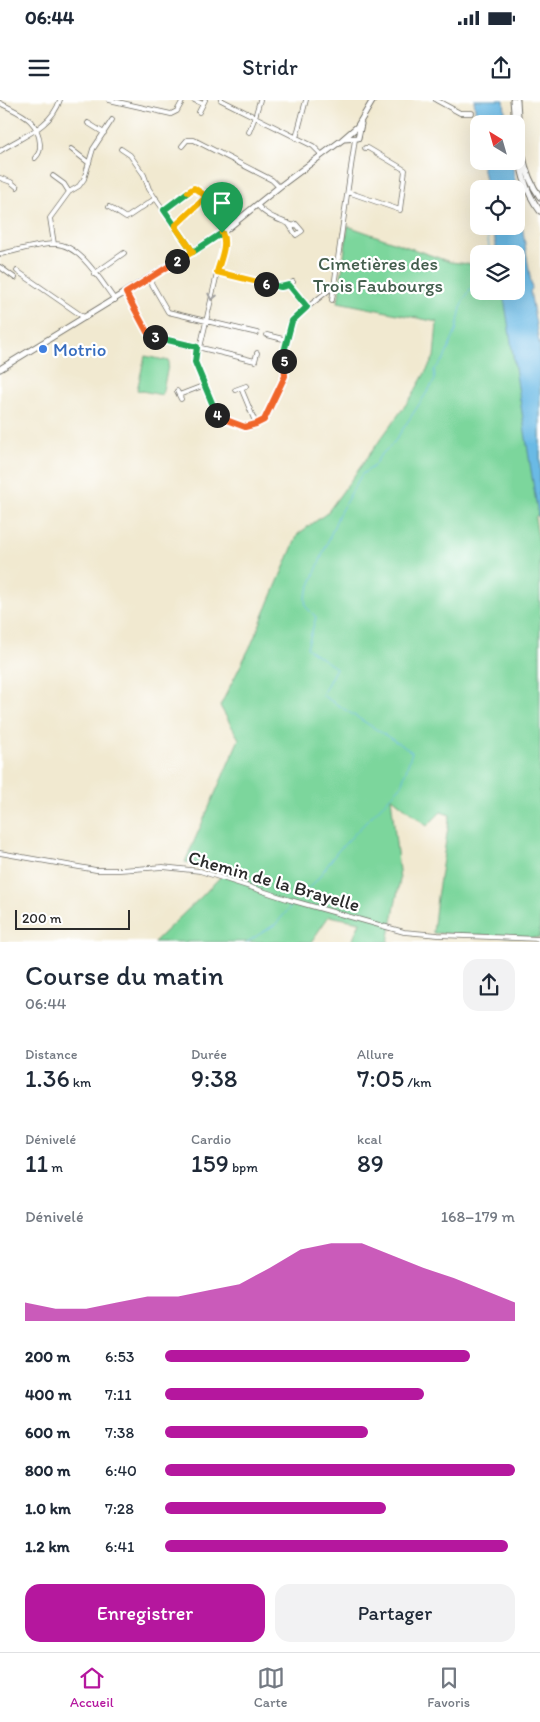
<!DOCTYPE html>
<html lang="fr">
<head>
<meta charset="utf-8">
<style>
	:root { --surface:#fff; --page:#f2f2f3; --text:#1f2937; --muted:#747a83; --line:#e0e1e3; --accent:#b5179e }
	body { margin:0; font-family:Itim,sans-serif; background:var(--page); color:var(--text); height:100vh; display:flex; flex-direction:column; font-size:19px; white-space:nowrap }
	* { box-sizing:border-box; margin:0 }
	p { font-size:16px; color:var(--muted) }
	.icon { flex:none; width:28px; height:28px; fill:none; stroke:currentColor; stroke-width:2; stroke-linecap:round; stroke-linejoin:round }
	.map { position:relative; height:842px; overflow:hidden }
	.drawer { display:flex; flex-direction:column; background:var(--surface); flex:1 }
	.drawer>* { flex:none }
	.needle { width:32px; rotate:323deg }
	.fabs { position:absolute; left:470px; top:15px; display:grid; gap:10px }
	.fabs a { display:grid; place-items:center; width:55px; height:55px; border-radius:10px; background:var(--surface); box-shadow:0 5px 20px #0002; font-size:25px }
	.scale { position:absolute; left:15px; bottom:12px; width:115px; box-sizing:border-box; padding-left:5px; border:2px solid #2b2b2b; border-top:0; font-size:14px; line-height:18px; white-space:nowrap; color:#2b2b2b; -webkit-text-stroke:4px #fff; paint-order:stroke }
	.pin { position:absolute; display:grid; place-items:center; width:42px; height:42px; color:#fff; margin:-51px -21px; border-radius:50% 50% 50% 0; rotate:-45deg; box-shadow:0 0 5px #0007 }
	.pin .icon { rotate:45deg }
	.km { position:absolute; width:25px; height:25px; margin:-12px; border-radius:50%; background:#222; color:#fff; font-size:14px; line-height:25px; text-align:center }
	.round { display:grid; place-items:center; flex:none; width:52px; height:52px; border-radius:15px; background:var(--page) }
	.summary { display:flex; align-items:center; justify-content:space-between; height:85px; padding:0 25px }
	h1 { font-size:28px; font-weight:600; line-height:38px }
	.metrics { display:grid; grid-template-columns:repeat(3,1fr); gap:8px; height:85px; padding:5px 25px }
	.metrics div { display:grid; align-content:center }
	.metrics b { font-size:25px; font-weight:600 }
	.metrics small { font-size:14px; font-weight:400 }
	.metrics p { font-size:14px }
	.chart { height:140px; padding:10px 25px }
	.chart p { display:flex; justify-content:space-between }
	.chart svg { width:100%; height:90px; margin-top:5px; fill:var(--accent); opacity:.7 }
	.cta { display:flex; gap:10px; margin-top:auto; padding:10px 25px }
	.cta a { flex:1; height:58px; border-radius:15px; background:var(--accent); color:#fff; font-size:20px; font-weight:600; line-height:58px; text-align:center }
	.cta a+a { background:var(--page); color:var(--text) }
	ul { padding:0 25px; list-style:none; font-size:16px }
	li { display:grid; grid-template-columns:80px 60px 1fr; align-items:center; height:38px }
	li i { height:12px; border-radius:6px; background:var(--accent) }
	.status { display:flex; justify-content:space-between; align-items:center; height:35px; padding:0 25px; background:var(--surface); direction:ltr }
	.status svg { height:14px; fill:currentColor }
	header { display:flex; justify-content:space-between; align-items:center; height:65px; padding:0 25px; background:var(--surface); font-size:22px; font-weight:600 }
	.tabs { display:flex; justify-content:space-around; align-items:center; height:70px; border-top:1px solid var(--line); background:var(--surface); font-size:14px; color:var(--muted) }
	.tabs a { display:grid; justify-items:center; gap:2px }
	.tabs .current { color:var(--accent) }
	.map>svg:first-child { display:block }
</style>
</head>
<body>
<div class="status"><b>06:44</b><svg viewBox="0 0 49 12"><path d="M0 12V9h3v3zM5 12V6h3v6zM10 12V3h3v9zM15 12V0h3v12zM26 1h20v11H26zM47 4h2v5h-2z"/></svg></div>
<header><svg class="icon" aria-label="menu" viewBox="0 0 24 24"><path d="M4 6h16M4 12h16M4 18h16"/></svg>Stridr<svg class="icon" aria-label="share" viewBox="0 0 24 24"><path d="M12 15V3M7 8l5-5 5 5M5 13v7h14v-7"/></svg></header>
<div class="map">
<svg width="540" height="842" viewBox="0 0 540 842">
	<rect width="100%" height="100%" fill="#fff"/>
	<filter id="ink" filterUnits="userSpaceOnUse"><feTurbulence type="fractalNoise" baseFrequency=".02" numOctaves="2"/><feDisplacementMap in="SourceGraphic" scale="10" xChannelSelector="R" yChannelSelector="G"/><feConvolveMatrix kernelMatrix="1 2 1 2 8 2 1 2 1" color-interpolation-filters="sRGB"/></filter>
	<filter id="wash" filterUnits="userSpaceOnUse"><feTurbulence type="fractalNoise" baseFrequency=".0096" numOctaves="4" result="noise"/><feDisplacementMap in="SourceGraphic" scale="20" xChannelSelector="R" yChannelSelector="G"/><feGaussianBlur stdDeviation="1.12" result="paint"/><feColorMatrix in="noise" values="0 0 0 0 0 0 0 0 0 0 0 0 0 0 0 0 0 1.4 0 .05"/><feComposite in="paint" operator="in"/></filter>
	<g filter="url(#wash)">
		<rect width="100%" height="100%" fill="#f1e9d0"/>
		<!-- green -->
		<path fill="#7bd69c" stroke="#538064" d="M 348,126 L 450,162 L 479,165 L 479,191 L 516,191 L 540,285 L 540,412 L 535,418 L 540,450 L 540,838 L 433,833 L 437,797 L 450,715 L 441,712 L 427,726 L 391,697 L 400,780 L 388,842 L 352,842 L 360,822 L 329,816 L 311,842 L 154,842 L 202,796 L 225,772 L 185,762 L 239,639 L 220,606 L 251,545 L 298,434 L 327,413 L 412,296 L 434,257 L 437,222 L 338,202 Z
			M 145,256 L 169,261 L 162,295 L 137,290 Z"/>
		<!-- water -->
		<path fill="#6abae5" stroke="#4a7288" d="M 474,0 L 504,0 L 506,24 L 479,24 L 479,45 Z
			M 481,61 L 512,61 L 532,189 L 530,191 L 540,247 L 540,428 L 503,191 L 516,191 L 516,154 L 497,154 L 493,126 L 516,126 L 516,89 L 487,89 Z"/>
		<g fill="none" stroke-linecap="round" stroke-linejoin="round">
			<!-- stream -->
			<path stroke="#6abae5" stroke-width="1" d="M 486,126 L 490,154
				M 298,798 L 317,780 L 337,752 L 401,686 L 412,652 L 322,595 L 336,568 L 307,548 L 316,517 L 306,507 L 305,498 L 339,414 L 362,374 L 373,367 L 380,356 L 395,341 L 435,280 L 434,270 L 444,259 L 456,231 L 462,203 L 479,175
				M 247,842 L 276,824 L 293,804"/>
		</g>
	</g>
	<g filter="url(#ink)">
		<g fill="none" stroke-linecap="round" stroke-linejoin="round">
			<defs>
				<path id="minor" d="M 109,0 L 171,14 L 177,11 L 183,0
					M 194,0 L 203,4
					M 221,0 L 313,46 L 322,55
					M 436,0 L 460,13 L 472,13
					M 0,3 C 20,14 38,18 40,44 C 40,50 40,53 35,58
					M 199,12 L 205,0
					M 88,23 L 104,33
					M 249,32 L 255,17 L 260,0
					M 296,38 L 306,0
					M 182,46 L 187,40 L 194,40 L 272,80 L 279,87
					M 71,49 L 89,63
					M 121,49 L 130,55 L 144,75 L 149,89 L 193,152
					M 0,51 C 22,36 51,28 60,0
					M 53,76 L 64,84 L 69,92
					M 0,78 L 11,82 L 17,87
					M 348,92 L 400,110 L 405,70 L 368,48 L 365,48
					M 257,105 C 268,118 279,119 294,126 L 296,124 L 302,131 L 296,135 L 288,123
					M 109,107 L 126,118 L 156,98
					M 164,110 L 194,87 L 205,96 L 204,100 L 175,126
					M 54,144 L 50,118 L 69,92 L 79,86 L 84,79 L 93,49 L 112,20
					M 0,154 C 17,151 36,144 54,144 C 79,143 101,181 115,200
					M 0,167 L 15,178
					M 17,171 L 85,218
					M 217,172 L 281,187 L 286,187 L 293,182
					M 94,174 L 124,153
					M 149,179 L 168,212 L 257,233
					M 289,185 L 307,207
					M 126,193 L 147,232 L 152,236 L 255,261 L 257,253
					M 332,200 L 355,39
					M 267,235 L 287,240
					M 197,247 L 195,261 L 218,316 C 233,325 252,332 266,318 L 285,276 L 285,252 L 292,221 L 294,218 L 329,190 L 334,188
					M 200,248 L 224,143 L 224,137 L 222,133
					M 241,288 L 256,324
					M 235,290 L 246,286
					M 177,291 L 181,299
					M 179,295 L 205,285
					M 0,753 L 96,770 L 120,770 L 163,767 L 200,771 L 290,800 L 404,832 L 438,835 L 540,839"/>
				<path id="major" d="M 513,0 L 515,24
					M 517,0 C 519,33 520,70 540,97
					M 516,32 C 520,61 521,86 540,111
					M 344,39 L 358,38 L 361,24
					M 0,269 L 222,133 L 279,87 L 342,40 L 357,27 L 373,0"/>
			</defs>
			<!-- minor casing -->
			<use href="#minor" stroke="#706e65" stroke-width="5.5"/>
			<!-- major casing -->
			<use href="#major" stroke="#706e65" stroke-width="7"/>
			<!-- minor -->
			<use href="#minor" stroke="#fff" stroke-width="4"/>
			<!-- major -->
			<use href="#major" stroke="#fff" stroke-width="5"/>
		</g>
		<!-- one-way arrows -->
		<defs><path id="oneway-chevron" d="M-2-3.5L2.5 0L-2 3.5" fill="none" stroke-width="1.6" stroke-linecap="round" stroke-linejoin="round" transform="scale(1.25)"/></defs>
		<use stroke="#a0a0a0" href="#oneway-chevron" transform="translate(212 197) rotate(103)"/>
	</g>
	<g fill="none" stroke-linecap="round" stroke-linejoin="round" filter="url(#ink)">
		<defs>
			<path id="split-1" d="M 188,92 L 164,110 L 193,152 L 222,133"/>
			<path id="split-2" d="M 177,161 L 193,152 L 175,126 L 205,98 L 203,94 L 194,88 L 188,92"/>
			<path id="split-3" d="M 155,237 L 147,232 L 126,193 L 177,161"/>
			<path id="split-4" d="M 155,237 L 197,247 L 195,262 L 217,315"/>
			<path id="split-5" d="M 217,315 L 221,318 L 245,327 L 256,324 L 264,320 L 285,276 L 284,261"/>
			<path id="split-6" d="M 266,184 L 281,187 L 289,185 L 307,207 L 292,221 L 284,252 L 284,261"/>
			<path id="split-7" d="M 222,133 C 228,144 220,161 217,172 L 266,184"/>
		</defs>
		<!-- split-1 casing -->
		<use href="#split-1" stroke="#fff" stroke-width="10"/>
		<!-- split-2 casing -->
		<use href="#split-2" stroke="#fff" stroke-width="10"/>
		<!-- split-3 casing -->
		<use href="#split-3" stroke="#fff" stroke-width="10"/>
		<!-- split-4 casing -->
		<use href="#split-4" stroke="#fff" stroke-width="10"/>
		<!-- split-5 casing -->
		<use href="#split-5" stroke="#fff" stroke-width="10"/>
		<!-- split-6 casing -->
		<use href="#split-6" stroke="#fff" stroke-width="10"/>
		<!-- split-7 casing -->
		<use href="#split-7" stroke="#fff" stroke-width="10"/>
		<!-- split-1 -->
		<use href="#split-1" stroke="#22a559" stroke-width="6"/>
		<!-- split-2 -->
		<use href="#split-2" stroke="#f5b400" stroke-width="6"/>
		<!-- split-3 -->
		<use href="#split-3" stroke="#f0652b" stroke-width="6"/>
		<!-- split-4 -->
		<use href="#split-4" stroke="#22a559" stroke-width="6"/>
		<!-- split-5 -->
		<use href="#split-5" stroke="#f0652b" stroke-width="6"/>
		<!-- split-6 -->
		<use href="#split-6" stroke="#22a559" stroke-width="6"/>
		<!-- split-7 -->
		<use href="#split-7" stroke="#f5b400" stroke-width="6"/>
	</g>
	<!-- markers -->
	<circle fill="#3f7fe0" stroke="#fff" stroke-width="2" cx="43" cy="249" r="5"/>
	<g text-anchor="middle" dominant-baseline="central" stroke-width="4.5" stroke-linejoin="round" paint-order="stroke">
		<!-- park labels -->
		<g font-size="19" fill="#435e4d" stroke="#fff">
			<text x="378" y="163">Cimetières des<tspan x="378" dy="22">Trois Faubourgs</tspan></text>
		</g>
		<!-- shop labels -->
		<g font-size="19" fill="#366cbe" stroke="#fff" text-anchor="start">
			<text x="53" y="249">Motrio</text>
		</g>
		<!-- street labels -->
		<g font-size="19" fill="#2b2b2b" stroke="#fff">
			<text transform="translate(274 781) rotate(16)">Chemin de la Brayelle</text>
		</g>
	</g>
</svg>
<div class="fabs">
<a><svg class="needle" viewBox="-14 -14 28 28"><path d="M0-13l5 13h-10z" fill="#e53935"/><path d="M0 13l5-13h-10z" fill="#747a83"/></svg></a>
<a><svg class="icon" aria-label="locate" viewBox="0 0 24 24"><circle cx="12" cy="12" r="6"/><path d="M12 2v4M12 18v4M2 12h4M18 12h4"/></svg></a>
<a><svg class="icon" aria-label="layers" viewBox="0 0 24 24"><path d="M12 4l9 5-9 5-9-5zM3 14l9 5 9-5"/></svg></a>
</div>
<div class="scale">200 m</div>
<div class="pin" style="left:222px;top:133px;background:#1e9e55"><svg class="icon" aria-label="arrive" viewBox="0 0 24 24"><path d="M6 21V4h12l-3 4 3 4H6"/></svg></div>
<b class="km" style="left:177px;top:161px">2</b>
<b class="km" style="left:155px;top:237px">3</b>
<b class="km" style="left:217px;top:315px">4</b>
<b class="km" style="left:284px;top:261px">5</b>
<b class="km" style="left:266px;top:184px">6</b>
</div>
<section class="drawer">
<div class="summary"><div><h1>Course du matin</h1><p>06:44</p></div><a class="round"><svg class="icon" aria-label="share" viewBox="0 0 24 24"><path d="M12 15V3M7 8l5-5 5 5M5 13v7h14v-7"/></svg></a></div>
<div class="metrics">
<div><p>Distance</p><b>1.36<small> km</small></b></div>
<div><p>Durée</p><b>9:38</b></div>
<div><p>Allure</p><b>7:05<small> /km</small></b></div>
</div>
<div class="metrics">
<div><p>Dénivelé</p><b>11<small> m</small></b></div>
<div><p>Cardio</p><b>159<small> bpm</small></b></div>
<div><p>kcal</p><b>89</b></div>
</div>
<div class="chart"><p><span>Dénivelé</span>168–179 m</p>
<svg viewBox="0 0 160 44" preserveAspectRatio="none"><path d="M0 44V35L10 38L20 38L30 35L40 32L50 32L60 29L70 26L80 18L90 9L100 6L110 6L120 12L130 18L140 23L150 29L160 35V44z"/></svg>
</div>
<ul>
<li><b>200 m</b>6:53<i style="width:87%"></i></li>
<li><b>400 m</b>7:11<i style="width:74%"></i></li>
<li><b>600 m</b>7:38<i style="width:58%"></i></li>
<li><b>800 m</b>6:40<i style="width:100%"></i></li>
<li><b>1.0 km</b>7:28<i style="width:63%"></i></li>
<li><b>1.2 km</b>6:41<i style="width:98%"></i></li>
</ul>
<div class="cta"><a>Enregistrer</a><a>Partager</a></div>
</section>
<nav class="tabs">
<a class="current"><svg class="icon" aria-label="home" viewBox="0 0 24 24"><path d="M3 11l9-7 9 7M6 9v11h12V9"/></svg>Accueil</a>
<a><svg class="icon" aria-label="map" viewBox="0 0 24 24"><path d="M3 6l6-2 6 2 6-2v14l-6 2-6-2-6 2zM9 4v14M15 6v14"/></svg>Carte</a>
<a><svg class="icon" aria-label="saved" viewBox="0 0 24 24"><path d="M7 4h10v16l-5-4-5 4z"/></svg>Favoris</a>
</nav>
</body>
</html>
